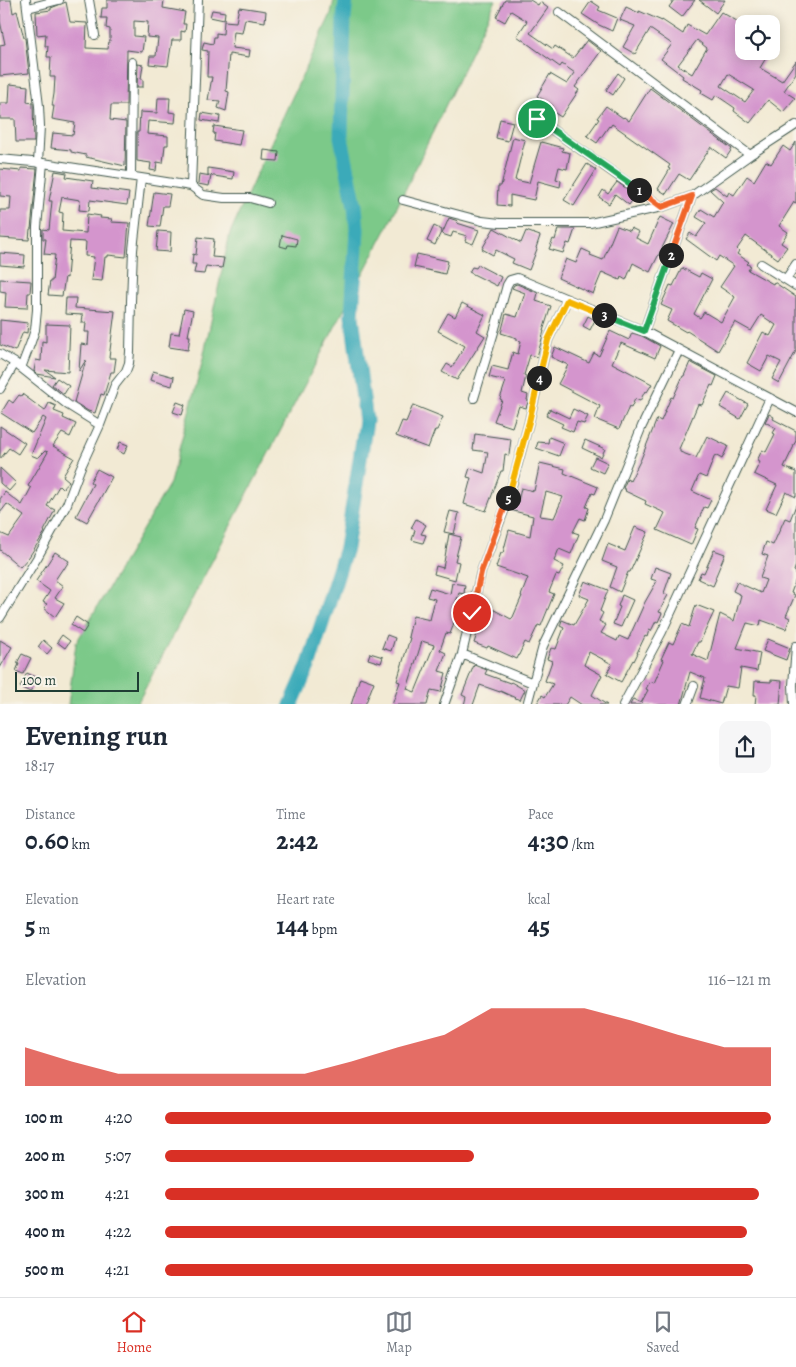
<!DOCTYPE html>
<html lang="en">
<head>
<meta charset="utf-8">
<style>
	:root { --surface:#fff; --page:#f6f6f7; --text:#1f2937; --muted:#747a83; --line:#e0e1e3; --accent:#d93025 }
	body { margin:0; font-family:Alegreya,serif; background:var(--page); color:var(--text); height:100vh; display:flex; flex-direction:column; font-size:19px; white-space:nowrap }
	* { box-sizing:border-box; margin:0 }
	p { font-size:16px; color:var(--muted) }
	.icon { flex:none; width:28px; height:28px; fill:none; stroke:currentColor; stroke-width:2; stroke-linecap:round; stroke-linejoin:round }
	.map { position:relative; height:704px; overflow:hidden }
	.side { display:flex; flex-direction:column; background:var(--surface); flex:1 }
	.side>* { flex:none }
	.tools { position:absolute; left:735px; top:15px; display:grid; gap:10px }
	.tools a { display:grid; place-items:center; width:45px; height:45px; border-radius:10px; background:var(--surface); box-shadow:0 2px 12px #0003; font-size:25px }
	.scale { position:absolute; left:15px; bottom:12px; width:124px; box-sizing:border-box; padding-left:5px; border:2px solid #1f3d34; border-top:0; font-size:14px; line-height:18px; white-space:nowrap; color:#1f3d34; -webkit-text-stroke:4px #f7f3e8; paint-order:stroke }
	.pin { position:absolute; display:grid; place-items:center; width:42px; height:42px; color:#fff; margin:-21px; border:2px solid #fff; border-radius:50%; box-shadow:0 1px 5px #0007 }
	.km { position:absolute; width:25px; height:25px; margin:-12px; border-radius:50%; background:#222; color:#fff; font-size:14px; line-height:25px; text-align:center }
	.round { display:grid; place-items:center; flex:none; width:52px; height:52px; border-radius:10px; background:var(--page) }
	.head { display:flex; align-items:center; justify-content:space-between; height:85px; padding:0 25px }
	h1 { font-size:28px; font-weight:700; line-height:38px }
	.figures { display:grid; grid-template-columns:repeat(3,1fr); gap:8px; height:85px; padding:5px 25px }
	.figures div { display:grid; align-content:center }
	.figures b { font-size:25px; font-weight:700 }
	.figures small { font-size:14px; font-weight:400 }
	.figures p { font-size:14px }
	.chart { height:140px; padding:10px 25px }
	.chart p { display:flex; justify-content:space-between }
	.chart svg { width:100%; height:90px; margin-top:5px; fill:var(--accent); opacity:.7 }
	ul { padding:0 25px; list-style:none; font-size:16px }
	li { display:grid; grid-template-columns:80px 60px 1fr; align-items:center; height:38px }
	li i { height:12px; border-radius:6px; background:var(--accent) }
	.dock { display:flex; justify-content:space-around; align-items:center; height:70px; border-top:1px solid var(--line); background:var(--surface); font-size:14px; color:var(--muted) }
	.dock a { display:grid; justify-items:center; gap:2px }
	.dock .current { color:var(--accent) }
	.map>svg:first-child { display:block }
</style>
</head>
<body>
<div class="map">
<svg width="796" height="705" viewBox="0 0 796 705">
	<rect width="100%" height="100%" fill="#f7f3e8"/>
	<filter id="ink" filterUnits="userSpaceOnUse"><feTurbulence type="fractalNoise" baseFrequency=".02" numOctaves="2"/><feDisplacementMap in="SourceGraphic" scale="10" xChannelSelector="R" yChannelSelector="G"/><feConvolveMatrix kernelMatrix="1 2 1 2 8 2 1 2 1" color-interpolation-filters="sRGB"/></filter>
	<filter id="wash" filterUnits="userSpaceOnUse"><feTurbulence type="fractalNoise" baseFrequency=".0096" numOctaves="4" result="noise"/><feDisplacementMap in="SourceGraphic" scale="20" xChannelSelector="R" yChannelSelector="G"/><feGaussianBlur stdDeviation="1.12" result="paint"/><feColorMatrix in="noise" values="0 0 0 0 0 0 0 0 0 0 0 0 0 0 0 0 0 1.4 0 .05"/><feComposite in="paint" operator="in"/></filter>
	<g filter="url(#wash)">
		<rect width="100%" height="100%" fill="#f2ead4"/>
		<!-- green -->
		<path fill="#7bc989" stroke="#4d835e" d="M 334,0 L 496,0 L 387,228 L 137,704 L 68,705 L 76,643 L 170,483 L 202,363 L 230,233 L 273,138 L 331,14 Z"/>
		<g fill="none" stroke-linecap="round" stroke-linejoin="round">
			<!-- river -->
			<path stroke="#3baab9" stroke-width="15" d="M 291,705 L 309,664 L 346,548 L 366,421 L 352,316 L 357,230 L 355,206 L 341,137 L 344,18 L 346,0"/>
		</g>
		<g id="blocks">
			<!-- building -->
			<path fill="#d495cd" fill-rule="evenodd" d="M 0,0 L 11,0 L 13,13 L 17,11 L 24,38 L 25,38 L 29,73 L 0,76 L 0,45 L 5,44 L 0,21 Z
				M 107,0 L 164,0 L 163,8 L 185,12 L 183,24 L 186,24 L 185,32 L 181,31 L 181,40 L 172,40 L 168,66 L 149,64 L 150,56 L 156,56 L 158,38 L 147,37 L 148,22 L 134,21 L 134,36 L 144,37 L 142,52 L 127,50 L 126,105 L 111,105 L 110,120 L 126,122 L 125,166 L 86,157 L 86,155 L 71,152 L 71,150 L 51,148 L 53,133 L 73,135 L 75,123 L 52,119 L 54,106 L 52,106 L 54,94 L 55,77 L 50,77 L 51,57 L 47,57 L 48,46 L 45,46 L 46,34 L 37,35 L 36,12 L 51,10 L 51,8 L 66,2 L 70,22 L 87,23 L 86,48 L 108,49 L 109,41 L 110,41 L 110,29 L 106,28 L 107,18 L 101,18 L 102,8 L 107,8 Z
				M 505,0 L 530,0 L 538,5 L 540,2 L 548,8 L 530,33 L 553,49 L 555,46 L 573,58 L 587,40 L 601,51 L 575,87 L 579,90 L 561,117 L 550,110 L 553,106 L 537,96 L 550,74 L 567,84 L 575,73 L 562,64 L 560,67 L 517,36 L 527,21 L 511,11 L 505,22 L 496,17 Z
				M 674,0 L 695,0 L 682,17 L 669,7 Z
				M 699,0 L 725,0 L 716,13 Z
				M 591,1 L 600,7 L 598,10 L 617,18 L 612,31 L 599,25 L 582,14 Z
				M 239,7 L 266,11 L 265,22 L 245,19 L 242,33 L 234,32 L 232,48 L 250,50 L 249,57 L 229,54 L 226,91 L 229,92 L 226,111 L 218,108 L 220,101 L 208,100 L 212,77 L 207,77 L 208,51 L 202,50 L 204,42 L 213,44 L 214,37 L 216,37 L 216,33 L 223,34 L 224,21 L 236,22 Z
				M 626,7 L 639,13 L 639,11 L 662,21 L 662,20 L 683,34 L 687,25 L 705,35 L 721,12 L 744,25 L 744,51 L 770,51 L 760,68 L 782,81 L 796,61 L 796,73 L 784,91 L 795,98 L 783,112 L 768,100 L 750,123 L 734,111 L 735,108 L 716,95 L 713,100 L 701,93 L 702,90 L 682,78 L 683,76 L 661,59 L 672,44 L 650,29 L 635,54 L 623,47 L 635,26 L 620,20 ZM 697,40 L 707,48 L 692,74 L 678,65 ZM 728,74 L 754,90 L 745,102 L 721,86 Z
				M 212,10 L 225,12 L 224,20 L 210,17 Z
				M 138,64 L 143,65 L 141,79 L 143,79 L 143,87 L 137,87 Z
				M 618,73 L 624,78 L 613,95 L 606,90 Z
				M 10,84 L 28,86 L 27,102 L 33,103 L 34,142 L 16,142 L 15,119 L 0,119 L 0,103 L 9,103 Z
				M 650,88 L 732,149 L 726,158 L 711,147 L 689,180 L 679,174 L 666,194 L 658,189 L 670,169 L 668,168 L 670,165 L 612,124 L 610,127 L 609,126 L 597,143 L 587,136 L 599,119 L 597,118 L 606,106 L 623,118 L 624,117 L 629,121 Z
				M 158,98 L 170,98 L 169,112 L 176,113 L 175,123 L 148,121 L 147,134 L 168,136 L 168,145 L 165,145 L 163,163 L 157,162 L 156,171 L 150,170 L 151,163 L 137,161 L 137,132 L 139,132 L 140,112 L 157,113 Z
				M 202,113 L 220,116 L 219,123 L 201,120 Z
				M 500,119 L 513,122 L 508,141 L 496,138 Z
				M 214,126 L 242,130 L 239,145 L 214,141 L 215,133 L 213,133 Z
				M 513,137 L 525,140 L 515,180 L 529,183 L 541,142 L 563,148 L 562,151 L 570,153 L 567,169 L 559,167 L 556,179 L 561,181 L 560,187 L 538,181 L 534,200 L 510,195 L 510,206 L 497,205 L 498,186 L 501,186 Z
				M 796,142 L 796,203 L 794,202 L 779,226 L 788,232 L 781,243 L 787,247 L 778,259 L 746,236 L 737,249 L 739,251 L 737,254 L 749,262 L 747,264 L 751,266 L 748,270 L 773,284 L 774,282 L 796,297 L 796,351 L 779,383 L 772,379 L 781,362 L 769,356 L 761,371 L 747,363 L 763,332 L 770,336 L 776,325 L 761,315 L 751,331 L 735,322 L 718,351 L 687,331 L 686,332 L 667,321 L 672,310 L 661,305 L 670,285 L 673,286 L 682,268 L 699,277 L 701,273 L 712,279 L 694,314 L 700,318 L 704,312 L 721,322 L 735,297 L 720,287 L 734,266 L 719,256 L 716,261 L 686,239 L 690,233 L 696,237 L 706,223 L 696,217 L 701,209 L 714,217 L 723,202 L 710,190 L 715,187 L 727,196 L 729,192 L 734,195 L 747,176 L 754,181 L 766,161 L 771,164 L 783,146 L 790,151 Z
				M 264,150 L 279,152 L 278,161 L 263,160 Z
				M 587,164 L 596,170 L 574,206 L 564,200 Z
				M 21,168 L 37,169 L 31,229 L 30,229 L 29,240 L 0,238 L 0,210 L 10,210 L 11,197 L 0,196 L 0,169 L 21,171 Z
				M 208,168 L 234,172 L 233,179 L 208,175 Z
				M 55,171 L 67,173 L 66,177 L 93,181 L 92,188 L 129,193 L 127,205 L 90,200 L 89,211 L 79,210 L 80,200 L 62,197 L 59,212 L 63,213 L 62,231 L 86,233 L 87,214 L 101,216 L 100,218 L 112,219 L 111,222 L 129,223 L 126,257 L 108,255 L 108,257 L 105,257 L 102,281 L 91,280 L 94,257 L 85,256 L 86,242 L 70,241 L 67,278 L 65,277 L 62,296 L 48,295 L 50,281 L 52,281 L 55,255 L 44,254 L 46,239 L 43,239 L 43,229 L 49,230 L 52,201 L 49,201 Z
				M 199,174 L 211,176 L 209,186 L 198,184 Z
				M 617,182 L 636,195 L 629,205 L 615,194 L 609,204 L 599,197 L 603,190 L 608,194 Z
				M 154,192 L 170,194 L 168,206 L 163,206 L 160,227 L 149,226 Z
				M 660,217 L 674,224 L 650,272 L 633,263 L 626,280 L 621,277 L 620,280 L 602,272 L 593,294 L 558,278 L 566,259 L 576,263 L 582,249 L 591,253 L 590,255 L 603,260 L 617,226 L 630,231 L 631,228 L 639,232 L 636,238 L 648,244 Z
				M 449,218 L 458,221 L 457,223 L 479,230 L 473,244 L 465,241 L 467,236 L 453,232 L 451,237 L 442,234 Z
				M 434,226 L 442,230 L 435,245 L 427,241 Z
				M 494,228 L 521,243 L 526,231 L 540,236 L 536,248 L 537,249 L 529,270 L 512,263 L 514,259 L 496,250 L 493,255 L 482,249 Z
				M 558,229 L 575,229 L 570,244 L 567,243 L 563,253 L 549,249 L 553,239 L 555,240 Z
				M 158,231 L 171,232 L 170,252 L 156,251 Z
				M 282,235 L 297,239 L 296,246 L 288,245 L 287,248 L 280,246 Z
				M 198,237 L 214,239 L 212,257 L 224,258 L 222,268 L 206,266 L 204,274 L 194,273 L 196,264 L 192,264 L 193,254 L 196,255 Z
				M 0,253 L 25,255 L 24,267 L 0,265 Z
				M 417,254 L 448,261 L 445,274 L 414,267 Z
				M 478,265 L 501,277 L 497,286 L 469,272 L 472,267 L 476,268 Z
				M 0,279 L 31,281 L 30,293 L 28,293 L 27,308 L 5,307 L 6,292 L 0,291 Z
				M 517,284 L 538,293 L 536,301 L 551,306 L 543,331 L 544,331 L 537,357 L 530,355 L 524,375 L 526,376 L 522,393 L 528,395 L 527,400 L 528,400 L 528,402 L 526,408 L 519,406 L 512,427 L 494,421 L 502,400 L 500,399 L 506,381 L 489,377 L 492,366 L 508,370 L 513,352 L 518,354 L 521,341 L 517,340 L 517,338 L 501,333 L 506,314 L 517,317 L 525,293 L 512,288 L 514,285 Z
				M 66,298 L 76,298 L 75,308 L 115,311 L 109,358 L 116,358 L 114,372 L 111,372 L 104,395 L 101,394 L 95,413 L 88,411 L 74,402 L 86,360 L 79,371 L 81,344 L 88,345 L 89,332 L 85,332 L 86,323 L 82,323 L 83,315 L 65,314 Z
				M 462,303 L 485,315 L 477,331 L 485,336 L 457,380 L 442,372 L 447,364 L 452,367 L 465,346 L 438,331 L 448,313 L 455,317 Z
				M 184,309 L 193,311 L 188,336 L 190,336 L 188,350 L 169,347 L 171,333 L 179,334 Z
				M 588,316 L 595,320 L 590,330 L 583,326 Z
				M 0,320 L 28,323 L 27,333 L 23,332 L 15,351 L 0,345 Z
				M 46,324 L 70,325 L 68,372 L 45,370 L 55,377 L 37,374 L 34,371 L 36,360 L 41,361 L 42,341 L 46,342 Z
				M 610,331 L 629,340 L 632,333 L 642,336 L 660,346 L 655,358 L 621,343 L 612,363 L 652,384 L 647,392 L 645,391 L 640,401 L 635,399 L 631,408 L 629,407 L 619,429 L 595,419 L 600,406 L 558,384 L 568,365 L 551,357 L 555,347 L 589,363 L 594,353 L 599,356 Z
				M 690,362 L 717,376 L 713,386 L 711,385 L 702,405 L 698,404 L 679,449 L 680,450 L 680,452 L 696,458 L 707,436 L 728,446 L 722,459 L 715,455 L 706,478 L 699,475 L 692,491 L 711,500 L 707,508 L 704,507 L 695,528 L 698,529 L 691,545 L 657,530 L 665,513 L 645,504 L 646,501 L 625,491 L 626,490 L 623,488 L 627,479 L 630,481 L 641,459 L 657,419 L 661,421 L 671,397 L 673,398 L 683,376 L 684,376 Z
				M 153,371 L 174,377 L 172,386 L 150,380 Z
				M 57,378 L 69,386 L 64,394 L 52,385 Z
				M 728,393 L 748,404 L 740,419 L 720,407 Z
				M 22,394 L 45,411 L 49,403 L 56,406 L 54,411 L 64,415 L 63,418 L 76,424 L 70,437 L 62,433 L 53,446 L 74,458 L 63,476 L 69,481 L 62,489 L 59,486 L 47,506 L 55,510 L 44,531 L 45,532 L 29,557 L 20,567 L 0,550 L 0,533 L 9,537 L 24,516 L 7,504 L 0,513 L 0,499 L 5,492 L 22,505 L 31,488 L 28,486 L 48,452 L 45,451 L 38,458 L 31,455 L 46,419 L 43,417 L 32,433 L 1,413 L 9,400 L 13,403 L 19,395 L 21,396 Z
				M 177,402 L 185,405 L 182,415 L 173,412 Z
				M 413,405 L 443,417 L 437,430 L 435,430 L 428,448 L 396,436 L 402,421 L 406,422 Z
				M 550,409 L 569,418 L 573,409 L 588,416 L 584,424 L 577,422 L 573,432 L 561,427 L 563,424 L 546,416 Z
				M 769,414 L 774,417 L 773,419 L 796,431 L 796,441 L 793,446 L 794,446 L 784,467 L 796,472 L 796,497 L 786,492 L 776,513 L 766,509 L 777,485 L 754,474 L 760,462 L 757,461 L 762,450 L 766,452 L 775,434 L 773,433 L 776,428 L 765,422 Z
				M 0,426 L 25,443 L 18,454 L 9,448 L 0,459 Z
				M 475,434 L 511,439 L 509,455 L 505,454 L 503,471 L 501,471 L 486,511 L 464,504 L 471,478 L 467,477 L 470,468 L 484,473 L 488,452 L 473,450 Z
				M 549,437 L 564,443 L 559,456 L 536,448 L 538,442 L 548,443 Z
				M 585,440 L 605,449 L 601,457 L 582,448 Z
				M 120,442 L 128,445 L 124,454 L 117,450 Z
				M 595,457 L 608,463 L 603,473 L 590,467 Z
				M 540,463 L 565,469 L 564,473 L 598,487 L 595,494 L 592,493 L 586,507 L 589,508 L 585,520 L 580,518 L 573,532 L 579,534 L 571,554 L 559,549 L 554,561 L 564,566 L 559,576 L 556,575 L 549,592 L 554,594 L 541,626 L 538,625 L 529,644 L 525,642 L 517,659 L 488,646 L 487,648 L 474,643 L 478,631 L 477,631 L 480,620 L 487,606 L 511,619 L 513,617 L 522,596 L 521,596 L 528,578 L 496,567 L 501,553 L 503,553 L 509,530 L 530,536 L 533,516 L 510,510 L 514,501 L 518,502 L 521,488 L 534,491 ZM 546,492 L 563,497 L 554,518 L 540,516 Z
				M 0,468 L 16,483 L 9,491 L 0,483 Z
				M 97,469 L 112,477 L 87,522 L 76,516 L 93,484 L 90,482 Z
				M 796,505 L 796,565 L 794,571 L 796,572 L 796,579 L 791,593 L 795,595 L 786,616 L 790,618 L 786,629 L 761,620 L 760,626 L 747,623 L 737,648 L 760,653 L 757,671 L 741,668 L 738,688 L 726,686 L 721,704 L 700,698 L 705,678 L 690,672 L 681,705 L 630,705 L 633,699 L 641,703 L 648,690 L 646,689 L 650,681 L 654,683 L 664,660 L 661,659 L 669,642 L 673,644 L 682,624 L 689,627 L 696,605 L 714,612 L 700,642 L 698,642 L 692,654 L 708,661 L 720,614 L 734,621 L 741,595 L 733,591 L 737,582 L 761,593 L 766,580 L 760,578 L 768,556 L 762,554 L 766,542 L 773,545 L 785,518 L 790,520 Z
				M 450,511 L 459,513 L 454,534 L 444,532 Z
				M 416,519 L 426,525 L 421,534 L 426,535 L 423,543 L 412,540 L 415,530 L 411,528 Z
				M 635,527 L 648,532 L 630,572 L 628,572 L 620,592 L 610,587 L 617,567 L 602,561 L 608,544 L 625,551 Z
				M 449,534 L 461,537 L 455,561 L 459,562 L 455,580 L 434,574 L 436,566 L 443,568 Z
				M 714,550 L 725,554 L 715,578 L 716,579 L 713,586 L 698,579 L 701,572 L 704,573 Z
				M 55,552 L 69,561 L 64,569 L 63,568 L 55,580 L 63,586 L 55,598 L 64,603 L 55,617 L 44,608 L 47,604 L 43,602 L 50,591 L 36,581 Z
				M 655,567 L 671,573 L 664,593 L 668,595 L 659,612 L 662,613 L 658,622 L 656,621 L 651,631 L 649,630 L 647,637 L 645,636 L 637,653 L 638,653 L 634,661 L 633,660 L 621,682 L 607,674 L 612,664 L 589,652 L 584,665 L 602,675 L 592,695 L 607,705 L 582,705 L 570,697 L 565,705 L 536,705 L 542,695 L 545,697 L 553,684 L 545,681 L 552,661 L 547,659 L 551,648 L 556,649 L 564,628 L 560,626 L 562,620 L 574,625 L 589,599 L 579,595 L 585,581 L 608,590 L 600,611 L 603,613 L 599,621 L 606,625 L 601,633 L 617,641 L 619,636 L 628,640 L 645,602 L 657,581 L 651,579 Z
				M 452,583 L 465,585 L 464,594 L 459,593 L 453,612 L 456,613 L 453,626 L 450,634 L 446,633 L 440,650 L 446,653 L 439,671 L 446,673 L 441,692 L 431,690 L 427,705 L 392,705 L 400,682 L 397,681 L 410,638 L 408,637 L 413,616 L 430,620 L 435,599 L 427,597 L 430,588 L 450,594 ZM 422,641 L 434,645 L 415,692 L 407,689 Z
				M 622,595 L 633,600 L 621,627 L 613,624 L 620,607 L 618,606 Z
				M 76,617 L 88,625 L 83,633 L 71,625 Z
				M 62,635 L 70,641 L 65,648 L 57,642 Z
				M 387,635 L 395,638 L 391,651 L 382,648 Z
				M 768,639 L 790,648 L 786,660 L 763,651 Z
				M 0,640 L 12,647 L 0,668 Z
				M 43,640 L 52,648 L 47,654 L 38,647 Z
				M 370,653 L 383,657 L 381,663 L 368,659 Z
				M 22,654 L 31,658 L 23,674 L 16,671 L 19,664 L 17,663 Z
				M 474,665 L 487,670 L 485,674 L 510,683 L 511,682 L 525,690 L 520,700 L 500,691 L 500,692 L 480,685 L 473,705 L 464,705 L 466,697 L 462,695 Z
				M 27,673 L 37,678 L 30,692 L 20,687 Z
				M 360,677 L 374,682 L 365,705 L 351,705 Z
				M 771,680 L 782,681 L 780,705 L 755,705 L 756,695 L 754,695 L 755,681 L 771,682 Z"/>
		</g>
	</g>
	<g filter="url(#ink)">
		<use href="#blocks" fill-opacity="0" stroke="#3f574c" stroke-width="1"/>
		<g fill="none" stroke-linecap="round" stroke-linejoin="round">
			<defs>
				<path id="street" d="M 26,0 L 39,106 L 40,126 L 38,163
					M 89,0 L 95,35
					M 28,8 L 59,0
					M 559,12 L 750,155
					M 537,119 L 662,207
					M 0,159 L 43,163 L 141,178 L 133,250 L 131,301 L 130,352 L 129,363 L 126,371 L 115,385 L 100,425 L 80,469 L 67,504 L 37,558 L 0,618
					M 131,176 L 132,62
					M 141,178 L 191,186 L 203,195 L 224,198 L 250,198 L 268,203
					M 191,186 L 198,0
					M 403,200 L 482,221 L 500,223 L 590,223 L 662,207 L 692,196 L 750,155 L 796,125
					M 761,264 L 796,286
					M 786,279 L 796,264
					M 644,331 L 692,196
					M 0,354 L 15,363 L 68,405 L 100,425
					M 21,368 L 31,342 L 35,330 L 37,310 L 37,227 L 43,163
					M 0,389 L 15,363
					M 474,398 L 494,332 L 507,285 L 510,280 L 517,278 L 644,331 L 796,412
					M 462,654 L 533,683
					M 444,705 L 462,654 L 481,572 L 508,500 L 529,422 L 548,340 L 567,300
					M 527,705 L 543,646 L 604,520 L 642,426 L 679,350
					M 623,705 L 662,632 L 770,398
					M 687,705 L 694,686
					M 794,705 L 793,685 L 796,646"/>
			</defs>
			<!-- street casing -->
			<use href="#street" stroke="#3f574c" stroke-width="10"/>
			<!-- street -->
			<use href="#street" stroke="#fff" stroke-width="8"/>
		</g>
	</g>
	<g fill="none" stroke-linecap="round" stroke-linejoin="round" filter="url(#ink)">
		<defs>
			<path id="split-1" d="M 537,119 L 639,190"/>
			<path id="split-2" d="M 639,190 L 662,207 L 692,196 L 671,255"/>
			<path id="split-3" d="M 604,315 L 644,331 L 671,255"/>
			<path id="split-4" d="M 539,378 L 548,340 L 567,300 L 604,315"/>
			<path id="split-5" d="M 508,498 L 529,422 L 539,378"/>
			<path id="split-6" d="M 472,613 L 481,572 L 508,498"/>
		</defs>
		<!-- split-1 casing -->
		<use href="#split-1" stroke="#fff" stroke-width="10"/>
		<!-- split-2 casing -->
		<use href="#split-2" stroke="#fff" stroke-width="10"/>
		<!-- split-3 casing -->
		<use href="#split-3" stroke="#fff" stroke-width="10"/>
		<!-- split-4 casing -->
		<use href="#split-4" stroke="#fff" stroke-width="10"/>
		<!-- split-5 casing -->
		<use href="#split-5" stroke="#fff" stroke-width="10"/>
		<!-- split-6 casing -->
		<use href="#split-6" stroke="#fff" stroke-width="10"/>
		<!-- split-1 -->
		<use href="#split-1" stroke="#22a559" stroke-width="6"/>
		<!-- split-2 -->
		<use href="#split-2" stroke="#f0652b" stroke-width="6"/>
		<!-- split-3 -->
		<use href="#split-3" stroke="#22a559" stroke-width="6"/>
		<!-- split-4 -->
		<use href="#split-4" stroke="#f5b400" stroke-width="6"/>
		<!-- split-5 -->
		<use href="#split-5" stroke="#f5b400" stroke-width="6"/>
		<!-- split-6 -->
		<use href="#split-6" stroke="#f0652b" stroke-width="6"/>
	</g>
</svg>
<div class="tools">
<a><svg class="icon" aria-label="locate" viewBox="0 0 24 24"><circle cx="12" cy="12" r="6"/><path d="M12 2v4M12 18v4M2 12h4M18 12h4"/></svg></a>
</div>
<div class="scale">100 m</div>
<div class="pin" style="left:537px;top:119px;background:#1e9e55"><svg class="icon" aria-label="arrive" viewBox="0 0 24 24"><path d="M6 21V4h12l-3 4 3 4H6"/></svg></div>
<div class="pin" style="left:472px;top:613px;background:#d93025"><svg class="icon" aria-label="check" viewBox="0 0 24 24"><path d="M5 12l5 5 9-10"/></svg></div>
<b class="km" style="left:639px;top:190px">1</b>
<b class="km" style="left:671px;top:255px">2</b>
<b class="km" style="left:604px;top:315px">3</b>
<b class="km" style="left:539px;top:378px">4</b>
<b class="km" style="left:508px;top:498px">5</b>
</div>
<section class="side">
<div class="head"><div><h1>Evening run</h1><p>18:17</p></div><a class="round"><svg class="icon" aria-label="share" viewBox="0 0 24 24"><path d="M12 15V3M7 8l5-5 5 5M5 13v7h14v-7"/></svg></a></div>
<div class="figures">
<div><p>Distance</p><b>0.60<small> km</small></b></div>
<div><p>Time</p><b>2:42</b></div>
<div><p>Pace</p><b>4:30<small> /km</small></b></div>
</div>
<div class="figures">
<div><p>Elevation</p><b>5<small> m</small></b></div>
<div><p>Heart rate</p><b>144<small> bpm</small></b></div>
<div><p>kcal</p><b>45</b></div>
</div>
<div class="chart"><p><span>Elevation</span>116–121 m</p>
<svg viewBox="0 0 160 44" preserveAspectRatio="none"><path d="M0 44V25L10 32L20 38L30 38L40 38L50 38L60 38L70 32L80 25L90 19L100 6L110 6L120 6L130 12L140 19L150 25L160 25V44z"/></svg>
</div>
<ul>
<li><b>100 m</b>4:20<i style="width:100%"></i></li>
<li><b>200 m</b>5:07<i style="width:51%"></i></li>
<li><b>300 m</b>4:21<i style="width:98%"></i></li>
<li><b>400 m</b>4:22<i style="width:96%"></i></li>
<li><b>500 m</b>4:21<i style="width:97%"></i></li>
</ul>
</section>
<nav class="dock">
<a class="current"><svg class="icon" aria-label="home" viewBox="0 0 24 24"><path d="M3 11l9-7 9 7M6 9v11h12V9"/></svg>Home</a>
<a><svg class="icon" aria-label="map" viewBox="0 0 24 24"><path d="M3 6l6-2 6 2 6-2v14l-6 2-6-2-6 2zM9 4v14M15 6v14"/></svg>Map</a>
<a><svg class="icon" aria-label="saved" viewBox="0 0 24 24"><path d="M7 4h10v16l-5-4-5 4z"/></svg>Saved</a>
</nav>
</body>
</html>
